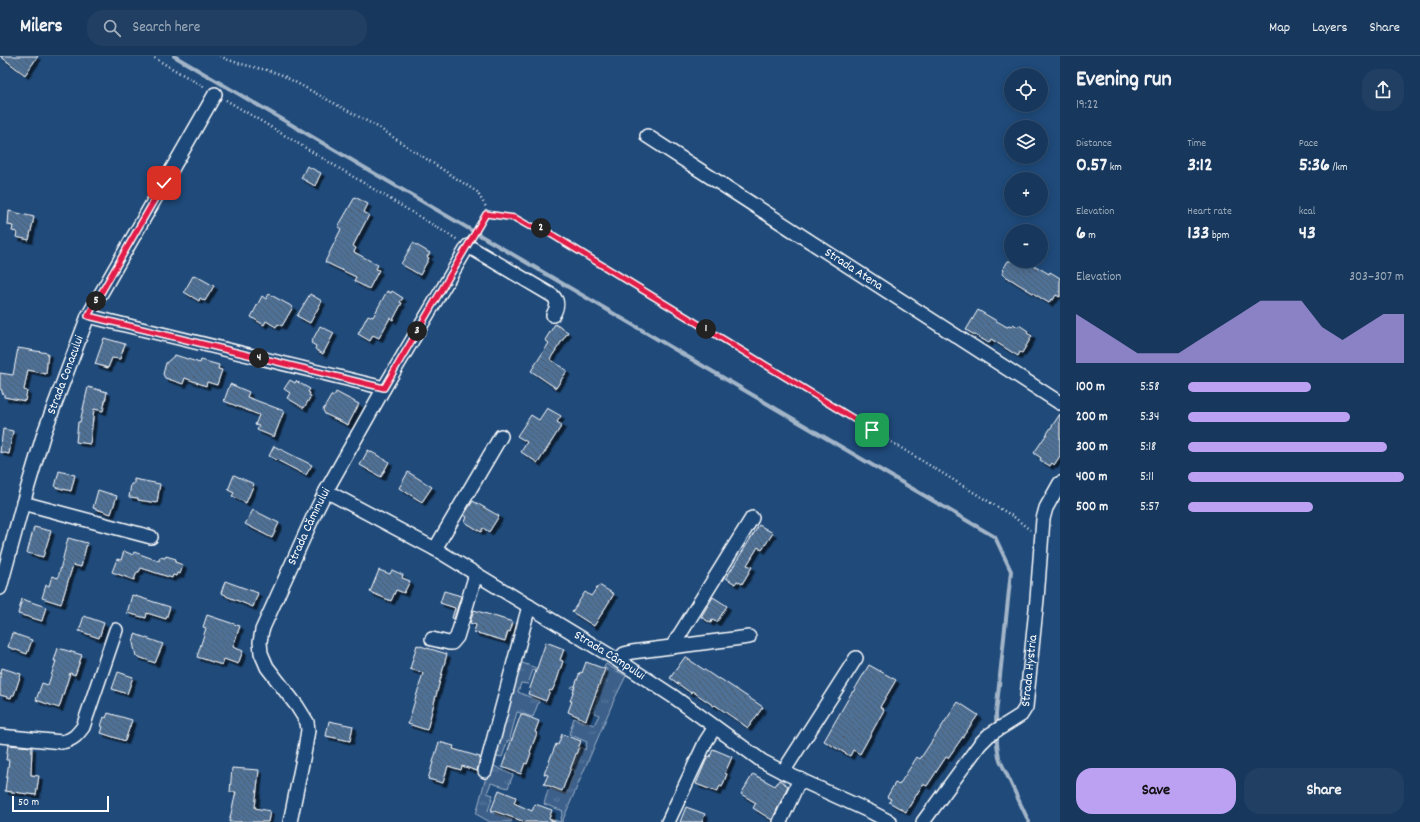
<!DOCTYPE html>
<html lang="en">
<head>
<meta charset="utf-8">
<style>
	:root { --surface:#17385c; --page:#203f62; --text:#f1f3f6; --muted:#9eacbb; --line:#365272; --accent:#bca0f2 }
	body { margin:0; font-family:Dekko,sans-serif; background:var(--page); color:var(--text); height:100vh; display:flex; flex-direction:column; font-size:15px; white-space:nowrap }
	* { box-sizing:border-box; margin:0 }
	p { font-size:13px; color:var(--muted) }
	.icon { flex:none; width:22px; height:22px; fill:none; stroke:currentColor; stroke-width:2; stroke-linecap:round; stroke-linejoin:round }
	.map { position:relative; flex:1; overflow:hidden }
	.side { display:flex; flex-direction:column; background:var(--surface); width:360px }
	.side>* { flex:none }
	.buttons { position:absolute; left:1004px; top:12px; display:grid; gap:8px }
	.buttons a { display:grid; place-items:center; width:44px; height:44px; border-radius:50%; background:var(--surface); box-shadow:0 2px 10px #0003,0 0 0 1px var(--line); font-size:20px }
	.scale { position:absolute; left:12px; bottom:10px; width:97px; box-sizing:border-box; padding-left:4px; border:2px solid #fff; border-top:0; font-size:11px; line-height:14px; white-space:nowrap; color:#fff; -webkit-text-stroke:3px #1f4a7a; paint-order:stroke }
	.pin { position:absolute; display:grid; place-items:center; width:34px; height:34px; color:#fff; margin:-17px; border-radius:8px; box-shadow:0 2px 6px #0006 }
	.km { position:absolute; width:20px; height:20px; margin:-10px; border-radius:50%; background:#222; color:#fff; font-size:11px; line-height:20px; text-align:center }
	.round { display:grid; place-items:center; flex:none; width:42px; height:42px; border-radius:16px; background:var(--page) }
	.head { display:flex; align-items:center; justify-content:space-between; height:68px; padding:0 16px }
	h1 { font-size:22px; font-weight:800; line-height:30px }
	.figures { display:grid; grid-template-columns:repeat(3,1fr); gap:6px; height:68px; padding:4px 16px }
	.figures div { display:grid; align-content:center }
	.figures b { font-size:20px; font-weight:800 }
	.figures small { font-size:11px; font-weight:400 }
	.figures p { font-size:11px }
	.chart { height:112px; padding:8px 16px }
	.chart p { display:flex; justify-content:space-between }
	.chart svg { width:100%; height:72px; margin-top:4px; fill:var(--accent); opacity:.7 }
	.cta { display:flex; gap:8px; margin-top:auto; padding:8px 16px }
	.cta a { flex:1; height:46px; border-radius:16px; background:var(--accent); color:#111; font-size:16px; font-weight:800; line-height:46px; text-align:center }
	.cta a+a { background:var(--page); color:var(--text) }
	ul { padding:0 16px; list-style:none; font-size:13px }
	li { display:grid; grid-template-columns:64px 48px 1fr; align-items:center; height:30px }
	li i { height:10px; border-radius:5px; background:var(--accent) }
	header { display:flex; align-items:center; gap:24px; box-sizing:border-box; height:56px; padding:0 20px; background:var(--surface); border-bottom:1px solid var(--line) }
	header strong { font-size:19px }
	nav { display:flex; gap:22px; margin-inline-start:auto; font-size:14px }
	.search { width:280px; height:36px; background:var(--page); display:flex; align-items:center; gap:10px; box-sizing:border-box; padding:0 14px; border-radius:16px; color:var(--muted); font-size:15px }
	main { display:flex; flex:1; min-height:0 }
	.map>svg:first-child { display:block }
</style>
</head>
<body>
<header>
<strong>Milers</strong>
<div class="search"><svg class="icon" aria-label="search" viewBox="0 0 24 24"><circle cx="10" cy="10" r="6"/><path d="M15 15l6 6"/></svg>Search here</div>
<nav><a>Map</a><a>Layers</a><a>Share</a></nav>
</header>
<main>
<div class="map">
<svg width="1060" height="766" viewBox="0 0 1060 766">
	<defs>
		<pattern id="grass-tufts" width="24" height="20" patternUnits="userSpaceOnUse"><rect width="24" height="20" fill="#3c618b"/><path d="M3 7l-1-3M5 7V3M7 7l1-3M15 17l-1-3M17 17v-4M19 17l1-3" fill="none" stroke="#59799c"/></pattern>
		<pattern id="building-back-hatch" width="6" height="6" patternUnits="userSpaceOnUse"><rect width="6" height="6" fill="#507197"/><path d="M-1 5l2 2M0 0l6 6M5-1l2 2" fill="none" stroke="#4e5b6a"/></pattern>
		<filter id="shadow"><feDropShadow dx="3.5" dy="3.5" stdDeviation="0" flood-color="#0009"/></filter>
	</defs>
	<rect width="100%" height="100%" fill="#1f4a7a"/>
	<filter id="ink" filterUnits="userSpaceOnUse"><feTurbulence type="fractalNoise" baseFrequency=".025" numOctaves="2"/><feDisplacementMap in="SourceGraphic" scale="8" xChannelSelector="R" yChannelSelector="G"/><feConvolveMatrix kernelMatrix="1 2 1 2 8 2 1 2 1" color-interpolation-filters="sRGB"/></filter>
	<g filter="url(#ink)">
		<!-- grass -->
		<path fill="url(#grass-tufts)" stroke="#9eb0c5" d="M 517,605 L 558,620 L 557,622 L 533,614 L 528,628 L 521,627 L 518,636 L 539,645 L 533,661 L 517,656 L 510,682 L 532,690 L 532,692 L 508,684 L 502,701 L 496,700 L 494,710 L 513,719 L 508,732 L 491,727 L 487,737 L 493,739 L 488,755 L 512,764 L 511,766 L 490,766 L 476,758 Z
			M 606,608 L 626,620 L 614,644 L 562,766 L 550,766 L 551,763 L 560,766 L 563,755 L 544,748 L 548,734 L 551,733 L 566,738 L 575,714 L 550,705 L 551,700 L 575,708 L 580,691 L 585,694 L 587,686 L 569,678 L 574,662 L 594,669 L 599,659 L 593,656 L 598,641 L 571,632 L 572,630 L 575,630 L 576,628 L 598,636 L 607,613 L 604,611 Z"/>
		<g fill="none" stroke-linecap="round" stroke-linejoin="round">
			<!-- stream -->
			<path stroke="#a3b5c8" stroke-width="4" d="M 174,0 L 995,481 L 1011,515 L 996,658 L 997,688 L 999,702 L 1029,766"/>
		</g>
		<!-- building -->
		<path fill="url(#building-back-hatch)" stroke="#fff" filter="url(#shadow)" d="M 0,0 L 38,0 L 25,19 Z
			M 307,110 L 321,117 L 315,130 L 301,122 Z
			M 355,141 L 368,148 L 364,156 L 369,159 L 353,190 L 356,192 L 354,196 L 378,209 L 376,213 L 379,214 L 369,233 L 354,225 L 356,221 L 325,206 L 341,173 L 338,171 Z
			M 9,155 L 34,161 L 29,184 L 16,181 L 17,176 L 12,175 L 13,170 L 8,169 Z
			M 413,187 L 430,197 L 427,201 L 429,202 L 420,219 L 401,208 Z
			M 1008,205 L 1027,205 L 1049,218 L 1050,216 L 1060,222 L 1060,241 L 1056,239 L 1053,244 L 1051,243 L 1049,247 L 1002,218 L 1004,214 L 1003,213 Z
			M 193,220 L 195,221 L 196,220 L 214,230 L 205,245 L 200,242 L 199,245 L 184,236 Z
			M 387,235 L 391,237 L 392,235 L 403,242 L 400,246 L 402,247 L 393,264 L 390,262 L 379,282 L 373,279 L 370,285 L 358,278 L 368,259 L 373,261 Z
			M 269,238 L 293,251 L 282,270 L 278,268 L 276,271 L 266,265 L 264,269 L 251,261 L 262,240 L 266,243 Z
			M 310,238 L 322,245 L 310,267 L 297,260 Z
			M 978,254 L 1007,271 L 1009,270 L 1011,271 L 1013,268 L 1018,271 L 1019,269 L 1028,275 L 1027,277 L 1032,280 L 1022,297 L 1020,296 L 1018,300 L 991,283 L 989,287 L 966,274 Z
			M 555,268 L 568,276 L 550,303 L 567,315 L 556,332 L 531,315 L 549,287 L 545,284 Z
			M 320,270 L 334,277 L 323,298 L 315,293 L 316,290 L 311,287 Z
			M 104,282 L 125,288 L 120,303 L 112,302 L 108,312 L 95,308 Z
			M 18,292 L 48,297 L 46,318 L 28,314 L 24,334 L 27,335 L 25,345 L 4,341 L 4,338 L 2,337 L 2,334 L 0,333 L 0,317 L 13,319 Z
			M 175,299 L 200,307 L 201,304 L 219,309 L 218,313 L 222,314 L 217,329 L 207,326 L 206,330 L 185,322 L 183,328 L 165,322 L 163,318 L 166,307 Z
			M 290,324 L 295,327 L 296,325 L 310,333 L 308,336 L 310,337 L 309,339 L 311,340 L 304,352 L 287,342 L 290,337 L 284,333 Z
			M 230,328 L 249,336 L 247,341 L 284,355 L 274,381 L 257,374 L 259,370 L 255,369 L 259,359 L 224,345 Z
			M 88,331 L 107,336 L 103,355 L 94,353 L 90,388 L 76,386 L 78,366 L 80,366 Z
			M 336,336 L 359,348 L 348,369 L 325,358 L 323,354 L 331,340 L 334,340 Z
			M 547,352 L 561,360 L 557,366 L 562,369 L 538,407 L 521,396 L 527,386 L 517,380 L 531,359 L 539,364 Z
			M 1060,358 L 1060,400 L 1054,409 L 1052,407 L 1050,410 L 1040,404 L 1041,402 L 1034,397 Z
			M 3,373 L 13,375 L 9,398 L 0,396 Z
			M 274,390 L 312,409 L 306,419 L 269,400 Z
			M 368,394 L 389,406 L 381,421 L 360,409 Z
			M 59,415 L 75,419 L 71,435 L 55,431 Z
			M 408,416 L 432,431 L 422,446 L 399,432 Z
			M 234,419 L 254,428 L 246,447 L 232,440 L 234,437 L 228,434 Z
			M 134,423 L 160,428 L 157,447 L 138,444 L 138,442 L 129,441 L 131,428 L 134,428 Z
			M 98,434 L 117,440 L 111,458 L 93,452 Z
			M 473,445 L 499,460 L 489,476 L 483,472 L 481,476 L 465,466 L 467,461 L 464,459 Z
			M 253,454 L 279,467 L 272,482 L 245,468 Z
			M 759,469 L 773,477 L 762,494 L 758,491 L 747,509 L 752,511 L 742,528 L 737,525 L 735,528 L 726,522 Z
			M 34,471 L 51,475 L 43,501 L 27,497 Z
			M 68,482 L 87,487 L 81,511 L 73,509 L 61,548 L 42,542 L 46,529 L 49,530 L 52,520 L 58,522 Z
			M 124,495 L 133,499 L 134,496 L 159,505 L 160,501 L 165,502 L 166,500 L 176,503 L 175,506 L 183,509 L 180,518 L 177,517 L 176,520 L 173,519 L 172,522 L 141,512 L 139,516 L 137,516 L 134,524 L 112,516 L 117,503 L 121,504 Z
			M 379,514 L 390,518 L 392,514 L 403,519 L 402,522 L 410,525 L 404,537 L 396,534 L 391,545 L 370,536 Z
			M 225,525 L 258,537 L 253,551 L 226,540 L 226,539 L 221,537 Z
			M 599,529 L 614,538 L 594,570 L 572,556 L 585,536 L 591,540 Z
			M 444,535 L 461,540 L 454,563 L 452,562 L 455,552 L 440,547 Z
			M 132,539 L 170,551 L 166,563 L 147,557 L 146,562 L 127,557 Z
			M 713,541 L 727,550 L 717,566 L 712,564 L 711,567 L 701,561 Z
			M 22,543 L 46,551 L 42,565 L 18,558 Z
			M 474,554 L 513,566 L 510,576 L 508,575 L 505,585 L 474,576 L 476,569 L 470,567 Z
			M 207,559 L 240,570 L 233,591 L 243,595 L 238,608 L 224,603 L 222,609 L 197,601 L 206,572 L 203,571 Z
			M 84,560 L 104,567 L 99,582 L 79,575 Z
			M 12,577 L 32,584 L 27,598 L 8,591 Z
			M 135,578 L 163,588 L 155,607 L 136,600 L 133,587 Z
			M 546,586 L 564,593 L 560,604 L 563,605 L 557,624 L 552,635 L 550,634 L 546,645 L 528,638 Z
			M 417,589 L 447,598 L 427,674 L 408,668 L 423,617 L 410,613 Z
			M 58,592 L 82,599 L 75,619 L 70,617 L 59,652 L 36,644 L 42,627 L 48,629 L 56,605 L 54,605 Z
			M 685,601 L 718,623 L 719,622 L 763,651 L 748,672 L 715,649 L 714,650 L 692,635 L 691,637 L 670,622 Z
			M 586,606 L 605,613 L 586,664 L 568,656 L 572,645 L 570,645 L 576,627 L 580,616 L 582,617 Z
			M 869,609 L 896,624 L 880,651 L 884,654 L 860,698 L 853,694 L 850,700 L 824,685 L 852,636 L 853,636 Z
			M 2,612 L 21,618 L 14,639 L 12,639 L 11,642 L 0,639 L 0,619 Z
			M 118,616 L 133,621 L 127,638 L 112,633 Z
			M 958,646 L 978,659 L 948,702 L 946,701 L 927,730 L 923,728 L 906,756 L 889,746 L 891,743 L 887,741 L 895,727 L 899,729 L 917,701 L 920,703 Z
			M 108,657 L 132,664 L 125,685 L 101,677 L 103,671 L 101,670 L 104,661 L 106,662 Z
			M 521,658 L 539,665 L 535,676 L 537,677 L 530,696 L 531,697 L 527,708 L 525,707 L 521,718 L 502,711 Z
			M 329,665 L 353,670 L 350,685 L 326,680 Z
			M 562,678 L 581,685 L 562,735 L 544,728 L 548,719 L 544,718 L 556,688 L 558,689 Z
			M 439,686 L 454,690 L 453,693 L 480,701 L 477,715 L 462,710 L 461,714 L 448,710 L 443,727 L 428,723 Z
			M 8,689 L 32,691 L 31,719 L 39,720 L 36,739 L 5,735 L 9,704 L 6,704 Z
			M 713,693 L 732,701 L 725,717 L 727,718 L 722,731 L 720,730 L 717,736 L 696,728 L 708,700 L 710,701 Z
			M 232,712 L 259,714 L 255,752 L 270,755 L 268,766 L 229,766 L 236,736 L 230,736 Z
			M 753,718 L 775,730 L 779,724 L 788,730 L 772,764 L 753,752 L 756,747 L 741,738 Z
			M 499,734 L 516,741 L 514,747 L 532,755 L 535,748 L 552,754 L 549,763 L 555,766 L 525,766 L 491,754 Z
			M 686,751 L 705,758 L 702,766 L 680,766 Z"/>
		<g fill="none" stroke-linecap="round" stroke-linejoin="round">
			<defs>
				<g id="minor">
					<path id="s1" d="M 647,80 L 1060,347"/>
					<path d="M 88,260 L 384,332"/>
					<path id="s2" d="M 326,435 L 435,493 L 619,605 L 674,641 L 762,705 L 783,716 L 871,756 L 890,766"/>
					<path d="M 23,447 L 151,481"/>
					<path d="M 435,493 L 501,380"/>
					<path id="s3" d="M 0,532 L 23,447 L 44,377 L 88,260 L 215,38"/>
					<path d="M 432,583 L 449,587 L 452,587 L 457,581 L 476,518"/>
					<path d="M 672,591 L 752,462"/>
					<path d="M 619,605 L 624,598 L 632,596 L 749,581"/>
					<path d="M 0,680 L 62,686 C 73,684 77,679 83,671 L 116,574"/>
					<path d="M 485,715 L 529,550"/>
					<path d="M 783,716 L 856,602"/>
					<path id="s4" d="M 290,766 L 305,693 L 308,674 L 307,666 L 297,650 L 267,611 L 261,597 L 260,586 L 262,574 L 313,461 L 326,435 L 384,332 L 468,190 L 553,240 C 559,246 557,252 553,259"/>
					<path d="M 668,766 L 706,685 L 715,671"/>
					<path d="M 780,766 L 800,723"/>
					<path id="s5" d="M 923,766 L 980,688 L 989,679 L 1021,659 L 1026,651 L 1037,543 L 1043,463 L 1046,452 L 1060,427"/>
				</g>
			</defs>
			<!-- minor casing -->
			<use href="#minor" stroke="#fff" stroke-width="16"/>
			<!-- path -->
			<path stroke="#fff" stroke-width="2.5" stroke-dasharray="1 3" stroke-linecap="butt" d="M 151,0 L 204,31
				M 220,0 C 239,10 262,11 282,19 L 376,70 L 477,136 L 486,151 L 486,158 L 473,180
				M 226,44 L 458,184
				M 486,158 L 515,162 L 529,170 L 541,172 L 1014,461 L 1030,474"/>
			<!-- minor -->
			<use href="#minor" stroke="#1f4a7a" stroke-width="13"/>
		</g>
	</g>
	<g fill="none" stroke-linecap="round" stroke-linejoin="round" filter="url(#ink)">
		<defs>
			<path id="route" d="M 164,127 L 88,260 L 384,332 L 486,158 L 515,162 L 529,170 L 541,172 L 872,374"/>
		</defs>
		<!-- route casing -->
		<use href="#route" stroke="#fff" stroke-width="8"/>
		<!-- route -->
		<use href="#route" stroke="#e11d48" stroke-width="5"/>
	</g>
	<g text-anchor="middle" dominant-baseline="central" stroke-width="3" stroke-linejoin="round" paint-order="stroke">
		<!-- street labels -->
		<g font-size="13" fill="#fff" stroke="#1f4a7a">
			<text stroke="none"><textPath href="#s1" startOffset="246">Strada Atena</textPath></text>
			<text stroke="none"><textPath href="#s3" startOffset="223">Strada Conacului</textPath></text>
			<text stroke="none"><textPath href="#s4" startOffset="322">Strada Căminului</textPath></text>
			<text stroke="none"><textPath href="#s2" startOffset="328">Strada Câmpului</textPath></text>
			<text stroke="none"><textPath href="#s5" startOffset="193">Strada Hystria</textPath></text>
		</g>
	</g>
</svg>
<div class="buttons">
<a><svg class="icon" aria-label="locate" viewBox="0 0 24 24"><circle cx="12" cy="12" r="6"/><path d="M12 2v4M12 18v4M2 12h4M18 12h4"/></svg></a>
<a><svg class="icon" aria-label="layers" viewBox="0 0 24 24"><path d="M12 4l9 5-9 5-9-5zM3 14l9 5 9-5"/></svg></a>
<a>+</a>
<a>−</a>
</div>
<div class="scale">50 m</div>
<div class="pin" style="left:872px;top:374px;background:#1e9e55"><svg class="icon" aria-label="arrive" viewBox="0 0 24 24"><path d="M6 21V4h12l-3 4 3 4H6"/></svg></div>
<div class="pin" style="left:164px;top:127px;background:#d93025"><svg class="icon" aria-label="check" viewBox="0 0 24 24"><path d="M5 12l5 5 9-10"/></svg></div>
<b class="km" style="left:706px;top:273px">1</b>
<b class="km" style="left:541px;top:172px">2</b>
<b class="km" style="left:417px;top:275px">3</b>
<b class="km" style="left:259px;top:302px">4</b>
<b class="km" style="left:96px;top:245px">5</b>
</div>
<section class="side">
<div class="head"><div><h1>Evening run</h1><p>19:22</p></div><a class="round"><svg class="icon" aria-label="share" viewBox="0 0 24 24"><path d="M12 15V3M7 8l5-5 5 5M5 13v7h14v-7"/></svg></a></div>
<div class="figures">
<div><p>Distance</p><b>0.57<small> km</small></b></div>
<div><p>Time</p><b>3:12</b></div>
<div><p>Pace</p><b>5:36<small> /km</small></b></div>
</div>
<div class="figures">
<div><p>Elevation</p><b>6<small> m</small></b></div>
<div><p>Heart rate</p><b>133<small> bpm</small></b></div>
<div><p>kcal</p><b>43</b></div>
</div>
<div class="chart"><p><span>Elevation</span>303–307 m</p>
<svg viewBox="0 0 160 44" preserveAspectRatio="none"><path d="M0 44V14L10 22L20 30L30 38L40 38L50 38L60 30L70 22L80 14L90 6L100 6L110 6L120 22L130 30L140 22L150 14L160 14V44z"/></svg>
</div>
<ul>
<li><b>100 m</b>5:58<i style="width:57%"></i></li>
<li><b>200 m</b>5:34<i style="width:75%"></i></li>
<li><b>300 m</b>5:18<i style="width:92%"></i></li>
<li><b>400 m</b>5:11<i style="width:100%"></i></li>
<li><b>500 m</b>5:57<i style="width:58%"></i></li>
</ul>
<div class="cta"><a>Save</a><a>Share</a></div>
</section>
</main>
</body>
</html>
